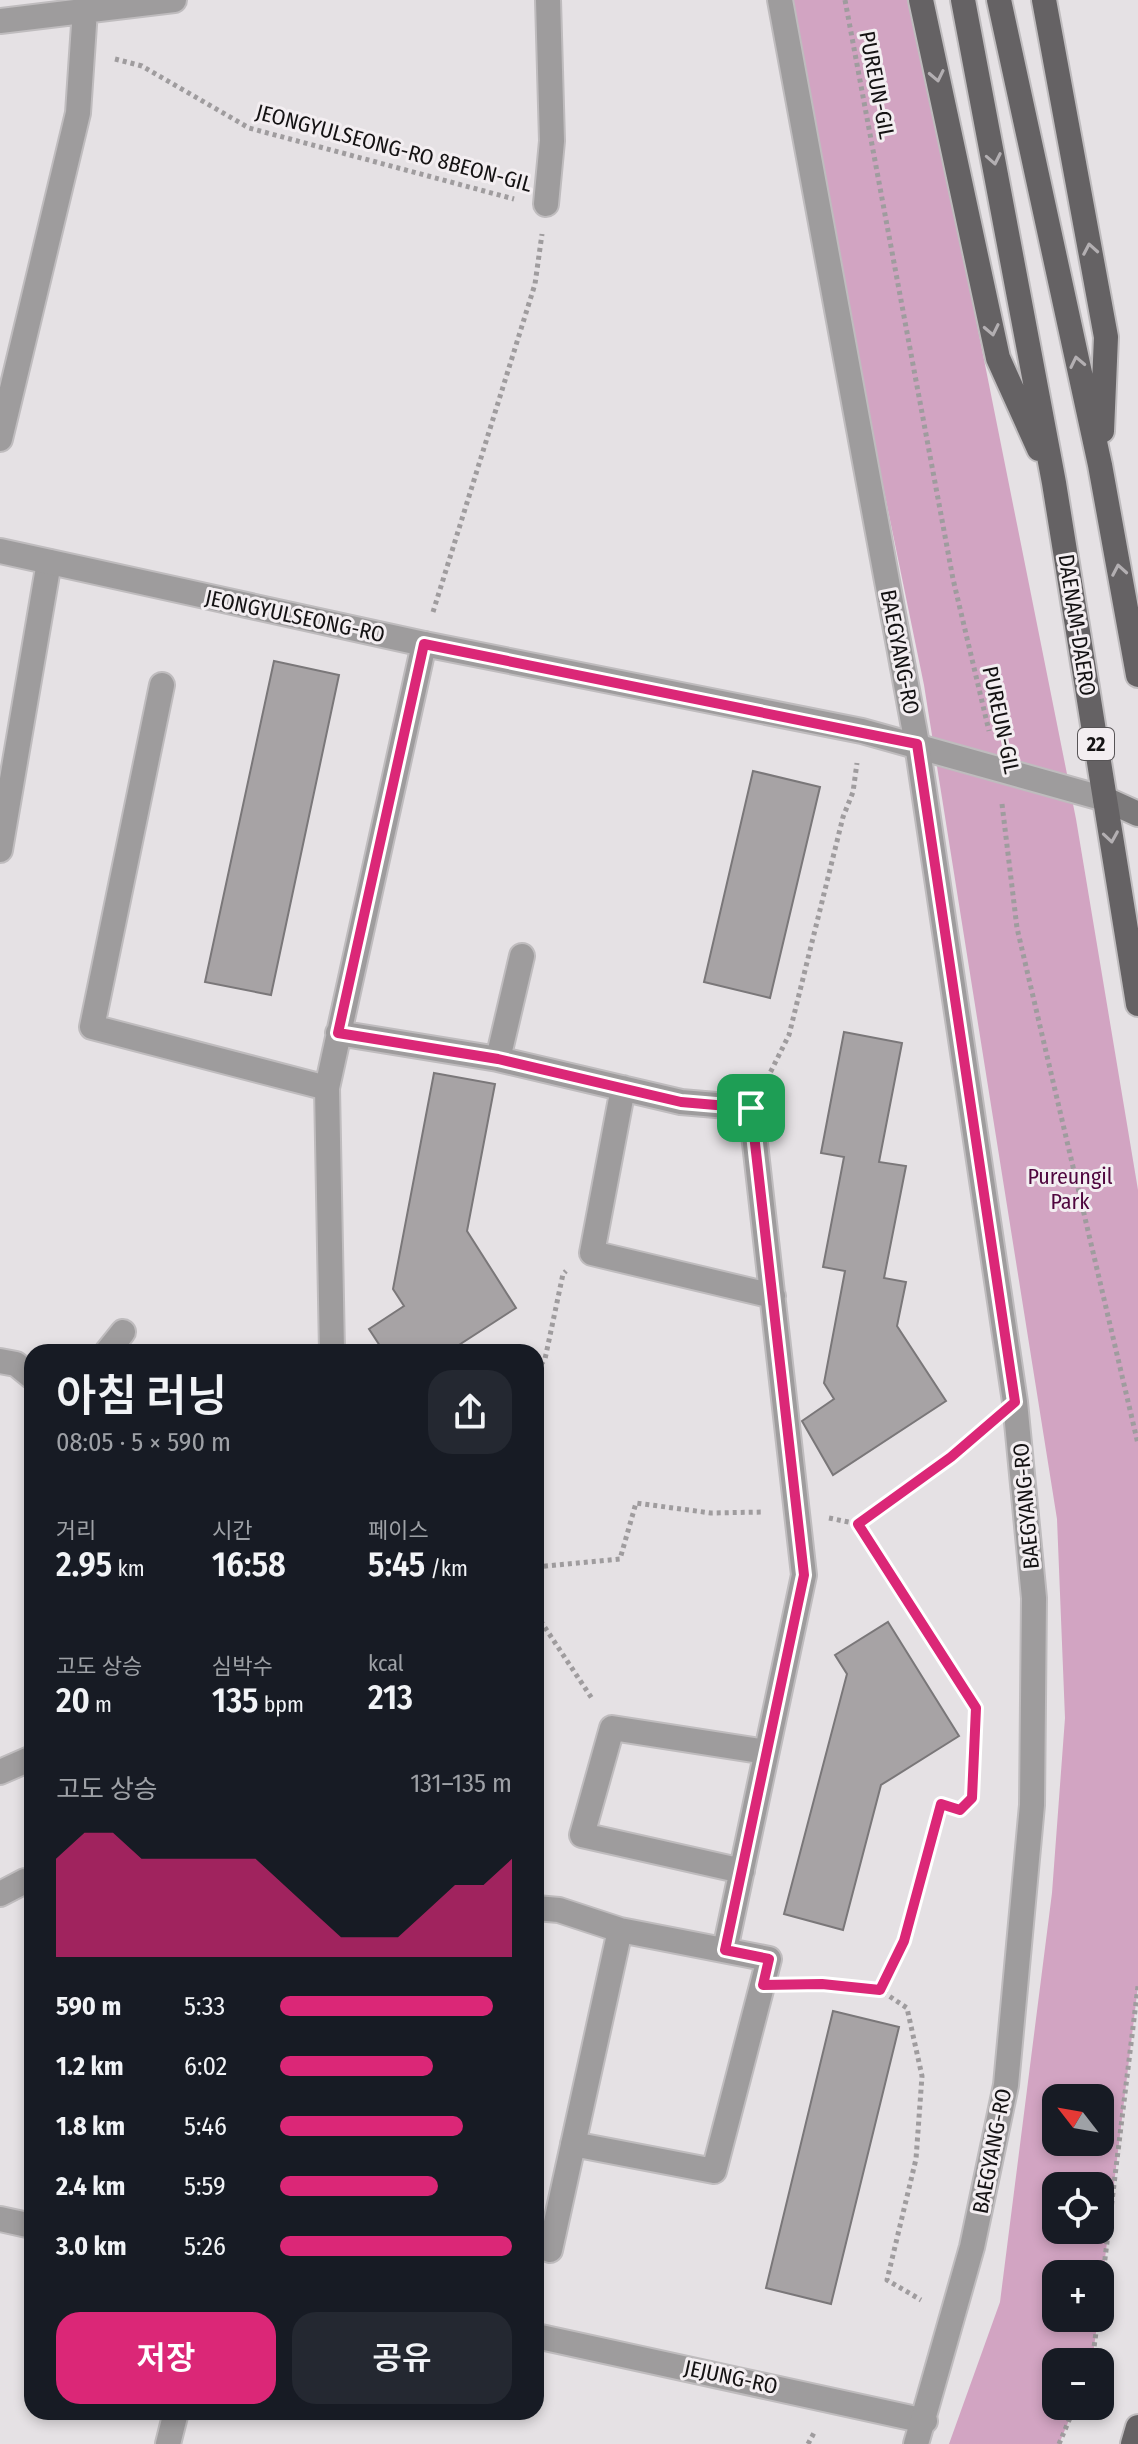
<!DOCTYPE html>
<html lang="ko">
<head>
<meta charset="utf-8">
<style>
	:root { --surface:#171b24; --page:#242831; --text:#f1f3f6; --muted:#9ea1a6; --accent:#db2777 }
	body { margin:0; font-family:"Fira Sans Condensed","Noto Sans KR",sans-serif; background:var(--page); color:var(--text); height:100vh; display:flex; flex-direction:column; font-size:30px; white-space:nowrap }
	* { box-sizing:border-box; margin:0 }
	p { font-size:26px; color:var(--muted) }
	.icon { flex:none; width:44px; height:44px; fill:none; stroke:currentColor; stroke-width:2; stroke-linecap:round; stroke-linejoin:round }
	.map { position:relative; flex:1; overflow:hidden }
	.sheet { position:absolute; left:24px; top:1344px; width:520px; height:1076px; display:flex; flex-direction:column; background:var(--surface); border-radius:24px; box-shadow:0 4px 12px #0003 }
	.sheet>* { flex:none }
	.needle { width:52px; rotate:301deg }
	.buttons { position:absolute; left:1042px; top:2084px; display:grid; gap:16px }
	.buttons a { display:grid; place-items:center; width:72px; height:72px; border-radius:16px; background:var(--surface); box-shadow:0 4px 12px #0003; font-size:40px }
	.pin { position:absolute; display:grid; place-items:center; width:68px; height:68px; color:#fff; margin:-34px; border-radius:16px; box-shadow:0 4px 12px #0006 }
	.round { display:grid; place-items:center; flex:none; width:84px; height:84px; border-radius:24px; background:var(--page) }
	.overview { display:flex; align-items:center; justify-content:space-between; height:136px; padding:0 32px }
	h1 { font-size:44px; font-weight:600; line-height:60px }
	.figures { display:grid; grid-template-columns:repeat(3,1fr); gap:12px; height:136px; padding:8px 32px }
	.figures div { display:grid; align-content:center }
	.figures b { font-size:34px; font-weight:600 }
	.figures small { font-size:22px; font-weight:400 }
	.figures p { font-size:22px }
	.chart { height:224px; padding:16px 32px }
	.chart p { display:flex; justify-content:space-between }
	.chart svg { width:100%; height:144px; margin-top:8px; fill:var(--accent); opacity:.7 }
	.cta { display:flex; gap:16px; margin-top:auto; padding:16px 32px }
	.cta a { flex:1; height:92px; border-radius:24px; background:var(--accent); color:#fff; font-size:32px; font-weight:600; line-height:92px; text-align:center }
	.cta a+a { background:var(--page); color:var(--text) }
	ul { padding:0 32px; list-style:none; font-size:26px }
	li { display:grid; grid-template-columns:128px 96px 1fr; align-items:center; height:60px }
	li i { height:20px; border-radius:10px; background:var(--accent) }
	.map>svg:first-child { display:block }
</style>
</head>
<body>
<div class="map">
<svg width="1138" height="2444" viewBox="0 0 1138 2444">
	<rect width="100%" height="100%" fill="#e5e1e4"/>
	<!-- green -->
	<path fill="#d2a4c2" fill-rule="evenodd" d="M 783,0 L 912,0 L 1076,819 L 1138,1190 L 1138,1986 L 1100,2300 L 1100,2274 L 1056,2274 L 1056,2318 L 1098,2318 L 1092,2362 L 1056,2362 L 1056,2406 L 1075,2406 L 1059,2444 L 949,2444 L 1000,2302 L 1052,1893 L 1065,1718 L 1057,1519 L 924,685 ZM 1056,2098 L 1100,2098 L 1100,2142 L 1056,2142 ZM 1056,2186 L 1100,2186 L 1100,2230 L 1056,2230 Z"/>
	<!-- building -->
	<path fill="#a7a3a5" stroke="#7a7779" stroke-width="2" d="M 274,661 L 339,675 L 271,995 L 205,982 Z
		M 753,771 L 820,787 L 770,998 L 704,982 Z
		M 844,1032 L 902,1043 L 879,1162 L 906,1166 L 884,1278 L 906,1282 L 897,1326 L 946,1401 L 833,1475 L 802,1421 L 834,1399 L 824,1383 L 845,1271 L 823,1267 L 844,1157 L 821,1153 Z
		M 434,1073 L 495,1084 L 467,1231 L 516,1308 L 448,1352 L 384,1352 L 369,1329 L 404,1306 L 393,1289 Z
		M 888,1622 L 959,1736 L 881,1785 L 843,1930 L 784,1914 L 847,1674 L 835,1655 Z
		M 833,2011 L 899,2027 L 831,2304 L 766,2288 Z"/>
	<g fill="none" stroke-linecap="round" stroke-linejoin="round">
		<defs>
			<path id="service" d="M 0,21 L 174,0
				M 546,204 L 552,141 L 548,0
				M 0,439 L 78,113 L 85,10
				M 162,685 L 92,1027 L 327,1088 L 424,644
				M 0,850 L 49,562
				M 338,1033 L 498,1059 L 681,1102 L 751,1108 L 804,1575 L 725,1950
				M 498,1059 L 522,956
				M 327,1088 L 332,1352
				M 623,1088 L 592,1253 L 773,1296
				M 107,1352 L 123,1332
				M 0,1361 L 16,1364 L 32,1377
				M 0,1772 L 32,1758
				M 742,1871 L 582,1835 L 612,1728 L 766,1752
				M 0,1894 L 25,1881 L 32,1882
				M 536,1908 L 559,1910 L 620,1930 L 769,1959 L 714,2171 L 573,2144
				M 550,2250 L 620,1930
				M 168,2444 L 176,2412"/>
			<path id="minor" d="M 0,551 L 424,644 L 862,731 L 1105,799
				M 0,2219 L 32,2226
				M 536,2336 L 925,2421"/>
			<path id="tertiary" d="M 780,0 L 917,744 L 1015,1402 L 1034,1598 L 1032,1805 L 1006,2085 L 972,2247 L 916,2444"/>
			<path id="secondary" d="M 1105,799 L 1138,814"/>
			<path id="primary" d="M 921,0 L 998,358 L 1039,449
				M 963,0 L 1054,483 L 1138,1004
				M 999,0 L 1100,465 L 1138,675
				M 1044,0 L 1106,337 L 1102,431
				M 1133,2444 L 1138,2427"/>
		</defs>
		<!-- service casing -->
		<use href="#service" stroke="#bfbcbe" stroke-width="28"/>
		<!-- minor casing -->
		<use href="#minor" stroke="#bfbcbe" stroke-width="28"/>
		<!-- tertiary casing -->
		<use href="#tertiary" stroke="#bfbcbe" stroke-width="28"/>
		<!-- secondary casing -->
		<use href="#secondary" stroke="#bfbcbe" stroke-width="28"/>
		<!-- primary casing -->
		<use href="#primary" stroke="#bfbcbe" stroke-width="28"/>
		<!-- path -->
		<path stroke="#9f9c9e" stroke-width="5" stroke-dasharray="4 4" stroke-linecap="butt" d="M 845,0 L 953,579 L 989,731
			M 115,59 L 142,66 L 249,128 L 514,199
			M 433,612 L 535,284 L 542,234
			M 1002,804 L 1017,928 L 1138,1444
			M 767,1079 L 789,1035 L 843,817 L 853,792 L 857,763
			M 536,1371 L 545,1359 L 563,1274 L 566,1271
			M 829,1518 L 858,1524 L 976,1708 L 972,1798 L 960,1810 L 941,1804 L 904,1941 L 880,1990
			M 858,1524 L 951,1457 L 983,1427
			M 536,1567 L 620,1559 L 636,1503 L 711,1513 L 764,1512
			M 536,1614 L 593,1700
			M 796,1984 L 880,1990 L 907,2008 L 922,2076 L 916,2159 L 887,2280 L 921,2300
			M 1100,2300 L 1138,1986
			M 1092,2362 L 1098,2318
			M 808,2444 L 815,2431
			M 1059,2444 L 1075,2406"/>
		<!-- service -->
		<use href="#service" stroke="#9e9c9d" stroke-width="24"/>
		<!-- minor -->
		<use href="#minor" stroke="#9e9c9d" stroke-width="24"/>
		<!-- tertiary -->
		<use href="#tertiary" stroke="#9e9c9d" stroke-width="24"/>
		<!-- secondary -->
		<use href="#secondary" stroke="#7c7a7b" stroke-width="24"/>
		<!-- primary -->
		<use href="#primary" stroke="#656264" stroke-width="24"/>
	</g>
	<!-- one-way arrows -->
	<defs><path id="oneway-chevron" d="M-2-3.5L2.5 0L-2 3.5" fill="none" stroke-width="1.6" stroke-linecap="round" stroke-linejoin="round" transform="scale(2)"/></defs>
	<g stroke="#b3afb2">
		<use href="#oneway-chevron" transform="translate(937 76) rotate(78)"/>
		<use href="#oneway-chevron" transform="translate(994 159) rotate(79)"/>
		<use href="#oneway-chevron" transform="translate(1090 249) rotate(-100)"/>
		<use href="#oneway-chevron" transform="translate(992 330) rotate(78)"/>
		<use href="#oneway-chevron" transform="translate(1077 362) rotate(-102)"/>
		<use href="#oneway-chevron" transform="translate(1119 570) rotate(-100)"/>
		<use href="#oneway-chevron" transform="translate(1111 837) rotate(81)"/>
	</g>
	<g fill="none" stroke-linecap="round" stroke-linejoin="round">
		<defs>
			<path id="route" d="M 424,644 L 917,744 L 1015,1402 L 951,1457 L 858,1524 L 976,1708 L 972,1798 L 960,1810 L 941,1804 L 904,1941 L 880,1990 L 822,1984 L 763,1985 L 769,1959 L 725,1950 L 804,1575 L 751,1108 L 681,1102 L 498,1059 L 338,1033 Z"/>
		</defs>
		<!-- route casing -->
		<use href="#route" stroke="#fff" stroke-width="16"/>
		<!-- route -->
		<use href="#route" stroke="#db2777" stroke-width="10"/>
	</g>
	<g text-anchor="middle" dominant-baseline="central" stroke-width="6" stroke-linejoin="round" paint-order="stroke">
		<!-- shield labels -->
		<rect fill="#f3eef1" stroke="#575456" stroke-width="2" x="1078" y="728" width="36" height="32" rx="6"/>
		<g font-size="20" font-weight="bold" fill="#141213">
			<text x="1096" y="744">22</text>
		</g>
		<!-- street labels -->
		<g font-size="22" fill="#141213" stroke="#f3eef1">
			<text transform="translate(877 85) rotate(79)">PUREUN-GIL</text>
			<text transform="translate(394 148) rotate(15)">JEONGYULSEONG-RO 8BEON-GIL</text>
			<text transform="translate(295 616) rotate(12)">JEONGYULSEONG-RO</text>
			<text transform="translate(1077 625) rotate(81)">DAENAM-DAERO</text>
			<text transform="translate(900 652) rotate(79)">BAEGYANG-RO</text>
			<text transform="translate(1001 720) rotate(78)">PUREUN-GIL</text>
			<text transform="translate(1026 1506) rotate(-95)">BAEGYANG-RO</text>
			<text transform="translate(992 2151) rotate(-79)">BAEGYANG-RO</text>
			<text transform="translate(731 2377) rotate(12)">JEJUNG-RO</text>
		</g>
		<!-- park labels -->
		<g font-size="22" fill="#50073f" stroke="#f3eef1">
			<text x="1070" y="1176">Pureungil<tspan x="1070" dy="25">Park</tspan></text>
		</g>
	</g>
</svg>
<div class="buttons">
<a><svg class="needle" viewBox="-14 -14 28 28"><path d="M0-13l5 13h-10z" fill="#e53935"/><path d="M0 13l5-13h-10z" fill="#9ea1a6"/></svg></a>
<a><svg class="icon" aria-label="locate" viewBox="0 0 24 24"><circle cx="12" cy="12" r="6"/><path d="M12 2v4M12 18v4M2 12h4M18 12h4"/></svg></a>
<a>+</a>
<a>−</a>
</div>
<div class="pin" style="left:751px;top:1108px;background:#1e9e55"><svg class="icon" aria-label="arrive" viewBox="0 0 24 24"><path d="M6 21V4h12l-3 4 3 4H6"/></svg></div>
<section class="sheet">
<div class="overview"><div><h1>아침 러닝</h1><p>08:05 · 5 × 590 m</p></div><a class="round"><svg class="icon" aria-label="share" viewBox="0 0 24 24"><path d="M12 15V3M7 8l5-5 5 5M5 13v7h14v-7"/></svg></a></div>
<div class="figures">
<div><p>거리</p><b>2.95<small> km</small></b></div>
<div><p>시간</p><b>16:58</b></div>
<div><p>페이스</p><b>5:45<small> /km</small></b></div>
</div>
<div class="figures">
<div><p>고도 상승</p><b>20<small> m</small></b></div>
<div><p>심박수</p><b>135<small> bpm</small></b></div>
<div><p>kcal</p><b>213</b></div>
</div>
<div class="chart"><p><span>고도 상승</span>131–135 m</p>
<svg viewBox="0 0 160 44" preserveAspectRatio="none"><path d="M0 44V14L10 6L20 6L30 14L40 14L50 14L60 14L70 14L80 22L90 30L100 38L110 38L120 38L130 30L140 22L150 22L160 14V44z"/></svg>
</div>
<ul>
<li><b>590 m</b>5:33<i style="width:92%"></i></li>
<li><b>1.2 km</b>6:02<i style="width:66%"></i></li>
<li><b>1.8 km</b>5:46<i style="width:79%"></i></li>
<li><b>2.4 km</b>5:59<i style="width:68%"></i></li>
<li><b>3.0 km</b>5:26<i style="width:100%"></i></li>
</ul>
<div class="cta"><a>저장</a><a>공유</a></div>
</section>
</div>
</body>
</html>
